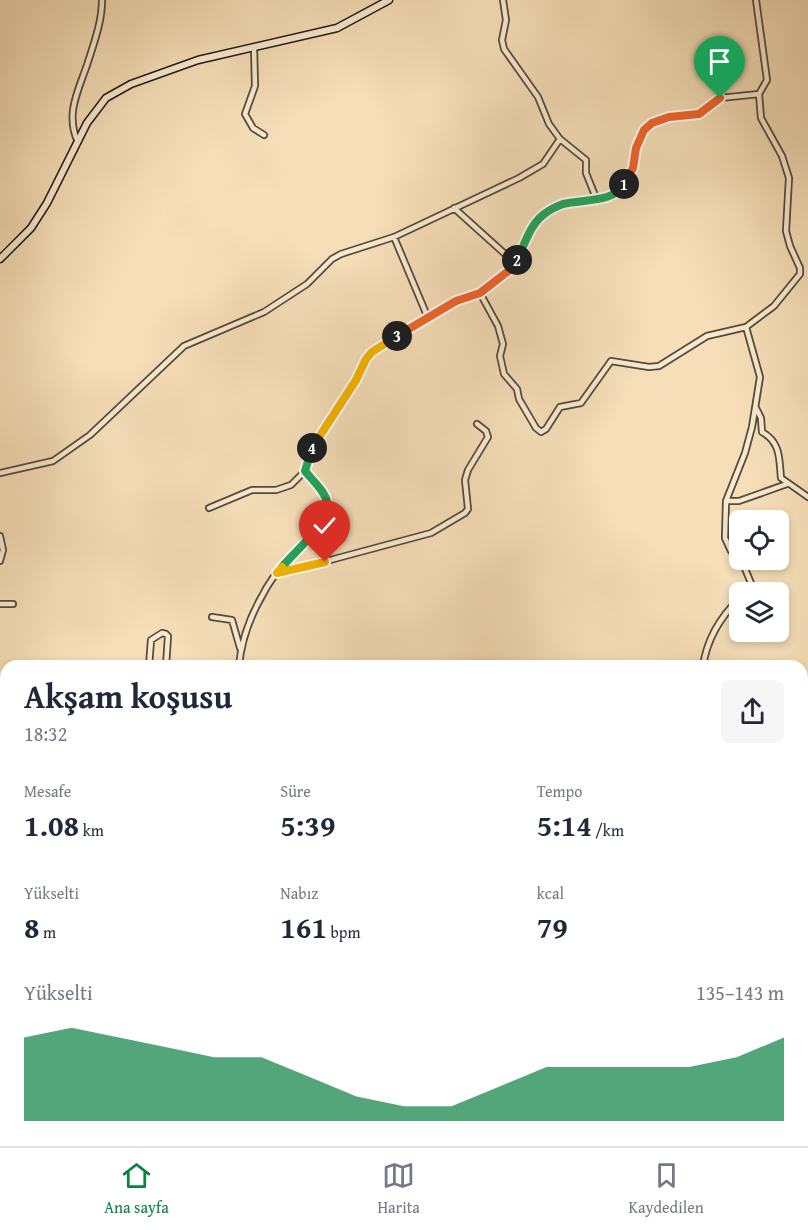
<!DOCTYPE html>
<html lang="tr">
<head>
<meta charset="utf-8">
<style>
	:root { --surface:#fff; --page:#f6f6f7; --text:#1f2937; --muted:#747a83; --line:#e0e1e3; --accent:#0b8043 }
	body { margin:0; font-family:"Gentium Book Plus",serif; background:var(--page); color:var(--text); height:100vh; display:flex; flex-direction:column; font-size:22px; white-space:nowrap }
	* { box-sizing:border-box; margin:0 }
	p { font-size:20px; color:var(--muted) }
	.icon { flex:none; width:33px; height:33px; fill:none; stroke:currentColor; stroke-width:2; stroke-linecap:round; stroke-linejoin:round }
	.map { position:relative; flex:1; overflow:hidden }
	.details { position:absolute; left:0px; top:660px; width:808px; height:486px; display:flex; flex-direction:column; background:var(--surface); border-radius:18px 18px 0 0; box-shadow:0 3px 9px #0003 }
	.details>* { flex:none }
	.controls { position:absolute; left:729px; top:510px; display:grid; gap:12px }
	.controls a { display:grid; place-items:center; width:60px; height:60px; border-radius:9px; background:var(--surface); box-shadow:0 3px 9px #0003; font-size:30px }
	.pin { position:absolute; display:grid; place-items:center; width:51px; height:51px; color:#fff; margin:-62px -26px; border-radius:50% 50% 50% 0; rotate:-45deg; box-shadow:0 0 6px #0007 }
	.pin .icon { rotate:45deg }
	.km { position:absolute; width:30px; height:30px; margin:-15px; border-radius:50%; background:#222; color:#fff; font-size:16px; line-height:30px; text-align:center }
	.round { display:grid; place-items:center; flex:none; width:63px; height:63px; border-radius:9px; background:var(--page) }
	.headline { display:flex; align-items:center; justify-content:space-between; height:102px; padding:0 24px }
	h1 { font-size:33px; font-weight:600; line-height:45px }
	.stats { display:grid; grid-template-columns:repeat(3,1fr); gap:9px; height:102px; padding:6px 24px }
	.stats div { display:grid; align-content:center }
	.stats b { font-size:30px; font-weight:600 }
	.stats small { font-size:16px; font-weight:400 }
	.stats p { font-size:16px }
	.chart { height:168px; padding:12px 24px }
	.chart p { display:flex; justify-content:space-between }
	.chart svg { width:100%; height:108px; margin-top:6px; fill:var(--accent); opacity:.7 }
	.tabs { display:flex; justify-content:space-around; align-items:center; height:84px; border-top:2px solid var(--line); background:var(--surface); font-size:16px; color:var(--muted) }
	.tabs a { display:grid; justify-items:center; gap:3px }
	.tabs .on { color:var(--accent) }
	.map>svg:first-child { display:block }
</style>
</head>
<body>
<div class="map">
<svg width="808" height="1146" viewBox="0 0 808 1146">
	<rect width="100%" height="100%" fill="#f5deb8"/>
	<filter id="stains"><feTurbulence type="fractalNoise" baseFrequency=".00333" numOctaves="4"/><feColorMatrix values="0 0 0 0 .2 0 0 0 0 .09 0 0 0 0 .02 0 0 0 .5 -.17"/></filter>
	<radialGradient id="worn" r=".72"><stop offset=".6" stop-color="#630" stop-opacity="0"/><stop offset="1" stop-color="#630" stop-opacity=".3"/></radialGradient>
	<g fill="none" stroke-linecap="round" stroke-linejoin="round">
		<defs>
			<path id="street" d="M 503,0 L 506,20 L 502,40 L 504,49 L 538,97 L 549,124 L 560,139 L 586,160 L 586,173 L 596,198
				M 254,47 L 255,86 L 245,114 L 253,128 L 264,135
				M 78,142 C 65,115 78,91 87,65 C 94,43 102,22 102,0
				M 454,208 L 515,263
				M 394,237 L 428,318
				M 480,293 L 498,326 L 503,344 L 500,356 L 504,374 L 517,389 L 519,399 L 536,428 L 541,432 L 546,429 L 560,407 L 581,403 L 611,361 L 649,367 L 659,366 L 707,336 L 746,327 L 774,306 L 800,274 L 800,268 L 790,246 L 786,231 L 789,178 L 782,156 L 761,118 L 759,94 L 767,80 L 756,0
				M 756,408 L 761,418 L 762,432 C 781,443 779,458 781,478 L 808,497
				M 0,473 L 53,461 L 90,435 L 184,346 L 264,312 L 307,284 L 332,259 L 341,254 L 394,237 L 519,178 L 543,164 L 560,139
				M 726,501 L 739,501 L 787,484
				M 209,508 L 252,490 L 276,490 L 291,485 L 305,471 L 314,443 L 372,352 L 456,301 L 480,293 L 511,269 L 534,225 L 541,216 L 561,204 L 610,197 L 620,191 L 633,168 L 639,139 L 644,130 L 652,123 L 669,117 L 699,114 L 720,98 L 759,94
				M 0,536 L 3,550 L 0,561
				M 277,573 L 293,570 L 431,533 L 465,513 L 468,509 L 465,480 L 468,470 L 488,437 L 486,431 L 477,424
				M 745,592 L 751,583 L 743,564 L 731,551 L 725,538 L 726,501 L 745,453 L 752,427 L 760,377 L 746,327
				M 0,604 L 13,604
				M 212,617 L 232,620 L 240,648
				M 149,666 L 151,640 L 162,633 L 166,634 L 168,636 L 166,666
				M 239,666 C 241,642 250,617 262,596 C 269,582 279,569 289,558 C 301,545 331,520 327,501 C 324,490 312,480 305,471
				M 703,666 C 707,639 720,617 740,598
				M 0,712 L 6,711
				M 802,800 L 808,803
				M 0,849 L 6,846
				M 0,859 L 6,871
				M 802,891 L 808,889
				M 0,930 L 6,923
				M 0,1059 L 6,1058
				M 802,1064 L 808,1068
				M 193,1140 L 195,1146
				M 594,1146 L 629,1141 L 644,1146"/>
			<path id="secondary" d="M 0,259 L 31,228 L 47,203 L 87,123 L 106,98 L 131,84 L 198,60 L 337,28 L 389,0"/>
		</defs>
		<!-- street casing -->
		<use href="#street" stroke="#574a3a" stroke-width="8"/>
		<!-- secondary casing -->
		<use href="#secondary" stroke="#221910" stroke-width="9"/>
		<!-- street -->
		<use href="#street" stroke="#f8ead1" stroke-width="4.5"/>
		<!-- secondary -->
		<use href="#secondary" stroke="#f8ead1" stroke-width="6"/>
	</g>
	<g fill="none" stroke-linecap="round" stroke-linejoin="round">
		<defs>
			<path id="split-1" d="M 624,184 L 633,168 L 636,148 L 644,130 L 652,123 L 669,117 L 699,114 L 720,98"/>
			<path id="split-2" d="M 517,260 C 524,246 530,225 543,215 C 548,211 557,206 563,204 C 583,199 614,203 624,184"/>
			<path id="split-3" d="M 397,336 L 456,301 L 480,293 L 511,269 L 517,260"/>
			<path id="split-4" d="M 312,448 L 356,380 L 366,359 L 372,352 L 397,336"/>
			<path id="split-5" d="M 282,567 C 294,552 331,522 327,502 C 325,491 312,480 305,471 L 312,448"/>
			<path id="split-6" d="M 282,567 L 277,573 L 325,562"/>
		</defs>
		<!-- split-1 casing -->
		<use href="#split-1" stroke="#fff" stroke-width="12"/>
		<!-- split-2 casing -->
		<use href="#split-2" stroke="#fff" stroke-width="12"/>
		<!-- split-3 casing -->
		<use href="#split-3" stroke="#fff" stroke-width="12"/>
		<!-- split-4 casing -->
		<use href="#split-4" stroke="#fff" stroke-width="12"/>
		<!-- split-5 casing -->
		<use href="#split-5" stroke="#fff" stroke-width="12"/>
		<!-- split-6 casing -->
		<use href="#split-6" stroke="#fff" stroke-width="12"/>
		<!-- split-1 -->
		<use href="#split-1" stroke="#f0652b" stroke-width="8"/>
		<!-- split-2 -->
		<use href="#split-2" stroke="#22a559" stroke-width="8"/>
		<!-- split-3 -->
		<use href="#split-3" stroke="#f0652b" stroke-width="8"/>
		<!-- split-4 -->
		<use href="#split-4" stroke="#f5b400" stroke-width="8"/>
		<!-- split-5 -->
		<use href="#split-5" stroke="#22a559" stroke-width="8"/>
		<!-- split-6 -->
		<use href="#split-6" stroke="#f5b400" stroke-width="8"/>
	</g>
	<rect width="100%" height="100%" filter="url(#stains)"/>
	<rect width="100%" height="100%" fill="url(#worn)"/>
</svg>
<div class="controls">
<a><svg class="icon" aria-label="locate" viewBox="0 0 24 24"><circle cx="12" cy="12" r="6"/><path d="M12 2v4M12 18v4M2 12h4M18 12h4"/></svg></a>
<a><svg class="icon" aria-label="layers" viewBox="0 0 24 24"><path d="M12 4l9 5-9 5-9-5zM3 14l9 5 9-5"/></svg></a>
</div>
<div class="pin" style="left:720px;top:98px;background:#1e9e55"><svg class="icon" aria-label="arrive" viewBox="0 0 24 24"><path d="M6 21V4h12l-3 4 3 4H6"/></svg></div>
<div class="pin" style="left:325px;top:562px;background:#d93025"><svg class="icon" aria-label="check" viewBox="0 0 24 24"><path d="M5 12l5 5 9-10"/></svg></div>
<b class="km" style="left:624px;top:184px">1</b>
<b class="km" style="left:517px;top:260px">2</b>
<b class="km" style="left:397px;top:336px">3</b>
<b class="km" style="left:312px;top:448px">4</b>
<section class="details">
<div class="headline"><div><h1>Akşam koşusu</h1><p>18:32</p></div><a class="round"><svg class="icon" aria-label="share" viewBox="0 0 24 24"><path d="M12 15V3M7 8l5-5 5 5M5 13v7h14v-7"/></svg></a></div>
<div class="stats">
<div><p>Mesafe</p><b>1.08<small> km</small></b></div>
<div><p>Süre</p><b>5:39</b></div>
<div><p>Tempo</p><b>5:14<small> /km</small></b></div>
</div>
<div class="stats">
<div><p>Yükselti</p><b>8<small> m</small></b></div>
<div><p>Nabız</p><b>161<small> bpm</small></b></div>
<div><p>kcal</p><b>79</b></div>
</div>
<div class="chart"><p><span>Yükselti</span>135–143 m</p>
<svg viewBox="0 0 160 44" preserveAspectRatio="none"><path d="M0 44V10L10 6L20 10L30 14L40 18L50 18L60 26L70 34L80 38L90 38L100 30L110 22L120 22L130 22L140 22L150 18L160 10V44z"/></svg>
</div>
</section>
</div>
<nav class="tabs">
<a class="on"><svg class="icon" aria-label="home" viewBox="0 0 24 24"><path d="M3 11l9-7 9 7M6 9v11h12V9"/></svg>Ana sayfa</a>
<a><svg class="icon" aria-label="map" viewBox="0 0 24 24"><path d="M3 6l6-2 6 2 6-2v14l-6 2-6-2-6 2zM9 4v14M15 6v14"/></svg>Harita</a>
<a><svg class="icon" aria-label="saved" viewBox="0 0 24 24"><path d="M7 4h10v16l-5-4-5 4z"/></svg>Kaydedilen</a>
</nav>
</body>
</html>
